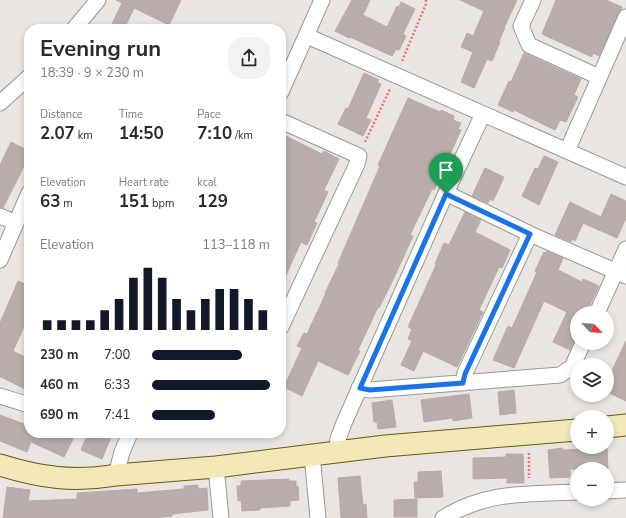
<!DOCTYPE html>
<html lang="en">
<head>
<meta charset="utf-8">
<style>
	:root { --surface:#fff; --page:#f2f2f3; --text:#2b2b33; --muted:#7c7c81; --accent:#111827 }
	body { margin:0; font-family:"Nunito Sans",sans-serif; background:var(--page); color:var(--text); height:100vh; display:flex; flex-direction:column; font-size:15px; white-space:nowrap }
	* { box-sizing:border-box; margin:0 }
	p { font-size:13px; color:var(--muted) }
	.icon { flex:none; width:22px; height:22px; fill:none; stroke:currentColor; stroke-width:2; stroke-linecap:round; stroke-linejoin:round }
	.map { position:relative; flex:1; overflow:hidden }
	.panel { position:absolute; left:24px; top:24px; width:262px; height:414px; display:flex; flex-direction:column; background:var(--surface); border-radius:16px; box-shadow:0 2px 6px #0003 }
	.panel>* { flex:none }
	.needle { width:26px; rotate:115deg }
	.buttons { position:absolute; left:570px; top:306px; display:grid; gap:8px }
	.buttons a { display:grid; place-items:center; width:44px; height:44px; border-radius:50%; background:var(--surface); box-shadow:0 2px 6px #0003; font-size:20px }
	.pin { position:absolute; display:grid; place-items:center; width:34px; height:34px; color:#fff; margin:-41px -17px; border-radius:50% 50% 50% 0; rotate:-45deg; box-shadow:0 0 4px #0007 }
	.pin .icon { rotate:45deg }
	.round { display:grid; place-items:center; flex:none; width:42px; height:42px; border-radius:16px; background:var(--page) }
	.headline { display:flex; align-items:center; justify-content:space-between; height:68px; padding:0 16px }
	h1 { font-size:22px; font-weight:700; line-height:30px }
	.metrics { display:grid; grid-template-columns:repeat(3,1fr); gap:6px; height:68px; padding:4px 16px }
	.metrics div { display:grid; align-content:center }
	.metrics b { font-size:17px; font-weight:700 }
	.metrics small { font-size:11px; font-weight:400 }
	.metrics p { font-size:11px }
	.chart { height:112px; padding:8px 16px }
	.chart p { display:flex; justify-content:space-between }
	.chart svg { width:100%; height:72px; margin-top:4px; stroke:var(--accent); stroke-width:6 }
	ul { padding:0 16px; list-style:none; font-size:13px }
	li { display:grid; grid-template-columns:64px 48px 1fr; align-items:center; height:30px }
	li i { height:10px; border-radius:5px; background:var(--accent) }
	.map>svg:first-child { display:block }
</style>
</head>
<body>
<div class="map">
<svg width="626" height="518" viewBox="0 0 626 518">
	<rect width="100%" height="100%" fill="#ebe5e1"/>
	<!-- building -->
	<path fill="#b8adab" stroke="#bca9a5" d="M 116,0 L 181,0 L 169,25 L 134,8 L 124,29 L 112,24 L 122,3 Z
		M 352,0 L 370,0 L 363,15 L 387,27 L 397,6 L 399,7 L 401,2 L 415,9 L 403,34 L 406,36 L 399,50 L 396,49 L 392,56 L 350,37 L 349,38 L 335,31 Z
		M 460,0 L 517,0 L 504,28 L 505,28 L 499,41 L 500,42 L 492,61 L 487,59 L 474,88 L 461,82 L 473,52 L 461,47 L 467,33 L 473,36 L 484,11 Z
		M 556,0 L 606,0 L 622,7 L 599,56 L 593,53 L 592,57 L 542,34 Z
		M 524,53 L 581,79 L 574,95 L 578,97 L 566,122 L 560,120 L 555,130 L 514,110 L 513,112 L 498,105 L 509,81 L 511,82 Z
		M 364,73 L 379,80 L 377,82 L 381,84 L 366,118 L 371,120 L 363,136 L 338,124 L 346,108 L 348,109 Z
		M 408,98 L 440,112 L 441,110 L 454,116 L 453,120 L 461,123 L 458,129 L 461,130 L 434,190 L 432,189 L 410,235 L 413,236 L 392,282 L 379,308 L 378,307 L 358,350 L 360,351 L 348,375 L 318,361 L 302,396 L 284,387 L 302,348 L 297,346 L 304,333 L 307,334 L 326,293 L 325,293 L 339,264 L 338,263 L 380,166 L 378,165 Z
		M 286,136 L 322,154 L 324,151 L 339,159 L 324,190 L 328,192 L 314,222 L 317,223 L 307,245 L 301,242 L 281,286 L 281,164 L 286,153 L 281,150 L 281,145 Z
		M 11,142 L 29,151 L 29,156 L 3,208 L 0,207 L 0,165 Z
		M 544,156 L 558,162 L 539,205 L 522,196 L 535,168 L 538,169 Z
		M 485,168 L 504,177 L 493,201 L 490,199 L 488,203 L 472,196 Z
		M 611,194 L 626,201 L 626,218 L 617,238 L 583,223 L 575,241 L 572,239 L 571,242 L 555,235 L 570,202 L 601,217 Z
		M 465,212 L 481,220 L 475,232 L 510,250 L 502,268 L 499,267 L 479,310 L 483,312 L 457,367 L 423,351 L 414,371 L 401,365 L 412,341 L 408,339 L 412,329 L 408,327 L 436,265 L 435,264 L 444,243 L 449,245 Z
		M 547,251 L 563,258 L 558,270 L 582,282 L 583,279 L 599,286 L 586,313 L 577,313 L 577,335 L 570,350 L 553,342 L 567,312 L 544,301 L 514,368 L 493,360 L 508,326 L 512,328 L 537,272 L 535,271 L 544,252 L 546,253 Z
		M 18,281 L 29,286 L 29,302 L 23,315 L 28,318 L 13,351 L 29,359 L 29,391 L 1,377 L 0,378 L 0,323 Z
		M 626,341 L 626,401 L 607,392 L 607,381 Z
		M 514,390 L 516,413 L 500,415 L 498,392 Z
		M 469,394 L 472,418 L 453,421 L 453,418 L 424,422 L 421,400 Z
		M 392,400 L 396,427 L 378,429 L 377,422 L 374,422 L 372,403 Z
		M 0,415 L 29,426 L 29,433 L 76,433 L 64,457 L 31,442 L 27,452 L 0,441 Z
		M 88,433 L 101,433 L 111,437 L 102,459 L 81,450 Z
		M 562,448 L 563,450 L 607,448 L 608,469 L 570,469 L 570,477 L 550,478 L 548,450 Z
		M 506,454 L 523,454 L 524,483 L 507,483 L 507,478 L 473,479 L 473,458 L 506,457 Z
		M 441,471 L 443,497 L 415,498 L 414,482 L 418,482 L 418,472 Z
		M 360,476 L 363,505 L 366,504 L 367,518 L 341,518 L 338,478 Z
		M 289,479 L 289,481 L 296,481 L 296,487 L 298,486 L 299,500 L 290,501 L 290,506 L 260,508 L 260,510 L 242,511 L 241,500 L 238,501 L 237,486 L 241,486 L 241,481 Z
		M 198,485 L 198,489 L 207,488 L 208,510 L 172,514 L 172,516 L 154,518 L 3,518 L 7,487 L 30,490 L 28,501 L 77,499 L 77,493 L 137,489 L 137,493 L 184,489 L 184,486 Z
		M 417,499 L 417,517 L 394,517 L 394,500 Z"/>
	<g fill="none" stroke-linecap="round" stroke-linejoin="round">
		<defs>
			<path id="street" d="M 533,0 L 521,26 L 529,45 L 599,77
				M 74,29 L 98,0
				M 307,36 L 626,177
				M 281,92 L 322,0
				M 0,103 L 29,77
				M 281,121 L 359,156 L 357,164 L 281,327
				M 567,151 L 626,17
				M 446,193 L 530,234 L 626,276
				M 0,216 L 16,223
				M 0,260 L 29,193
				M 597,313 L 626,249
				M 463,383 L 465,373 L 530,234
				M 359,388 L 370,390 L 560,375 L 572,367 L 583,343
				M 0,396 L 29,405
				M 336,453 L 338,439 L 344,423 L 446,193 L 483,114
				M 312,455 L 318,518
				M 216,467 L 221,518
				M 116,475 L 122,452 L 130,433
				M 607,491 L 626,490
				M 443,518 C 487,491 527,494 577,492"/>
			<path id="secondary" d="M 607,427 L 626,425
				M 0,465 C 41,478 74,482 116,475 L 216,467 L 385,446 L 577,430"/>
		</defs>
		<!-- street casing -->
		<use href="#street" stroke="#989898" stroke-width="17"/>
		<!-- secondary casing -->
		<use href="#secondary" stroke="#665b0d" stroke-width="23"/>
		<!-- path -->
		<path stroke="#ed7081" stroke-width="2.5" stroke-dasharray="2 2" stroke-linecap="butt" d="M 402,61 L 426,4 L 426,0
			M 365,142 L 390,89
			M 529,453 L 529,478"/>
		<!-- street -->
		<use href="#street" stroke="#fff" stroke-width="15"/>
		<!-- secondary -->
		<use href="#secondary" stroke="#f3e8b7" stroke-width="21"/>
	</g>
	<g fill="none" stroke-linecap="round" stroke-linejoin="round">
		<defs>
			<path id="route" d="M 446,194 L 530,234 L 465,374 L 463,383 L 370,390 L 360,388 Z"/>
		</defs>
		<!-- route casing -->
		<use href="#route" stroke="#fff" stroke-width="8"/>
		<!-- route -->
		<use href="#route" stroke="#1a73e8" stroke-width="5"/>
	</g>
</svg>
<div class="buttons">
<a><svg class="needle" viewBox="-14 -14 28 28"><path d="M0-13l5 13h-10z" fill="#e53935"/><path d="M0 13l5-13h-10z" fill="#7c7c81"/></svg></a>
<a><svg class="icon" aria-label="layers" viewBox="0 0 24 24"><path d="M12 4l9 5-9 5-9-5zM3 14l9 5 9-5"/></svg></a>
<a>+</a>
<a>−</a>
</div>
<div class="pin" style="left:446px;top:194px;background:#1e9e55"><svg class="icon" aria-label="arrive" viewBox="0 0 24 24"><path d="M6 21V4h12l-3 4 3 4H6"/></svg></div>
<section class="panel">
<div class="headline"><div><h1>Evening run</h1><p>18:39 · 9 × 230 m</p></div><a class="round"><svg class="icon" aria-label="share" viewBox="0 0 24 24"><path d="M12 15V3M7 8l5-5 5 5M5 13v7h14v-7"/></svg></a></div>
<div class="metrics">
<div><p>Distance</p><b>2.07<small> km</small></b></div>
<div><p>Time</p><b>14:50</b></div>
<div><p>Pace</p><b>7:10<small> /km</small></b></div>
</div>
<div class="metrics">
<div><p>Elevation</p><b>63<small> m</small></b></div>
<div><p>Heart rate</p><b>151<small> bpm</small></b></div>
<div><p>kcal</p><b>129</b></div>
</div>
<div class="chart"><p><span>Elevation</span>113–118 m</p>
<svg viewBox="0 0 160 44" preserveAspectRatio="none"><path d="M5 44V38M15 44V38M25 44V38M35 44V38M45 44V32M55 44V25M65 44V12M75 44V6M85 44V12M95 44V25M105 44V32M115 44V25M125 44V19M135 44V19M145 44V25M155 44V32"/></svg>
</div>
<ul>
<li><b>230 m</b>7:00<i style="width:76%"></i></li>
<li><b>460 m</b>6:33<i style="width:100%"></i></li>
<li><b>690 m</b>7:41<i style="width:53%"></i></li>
</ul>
</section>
</div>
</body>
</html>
